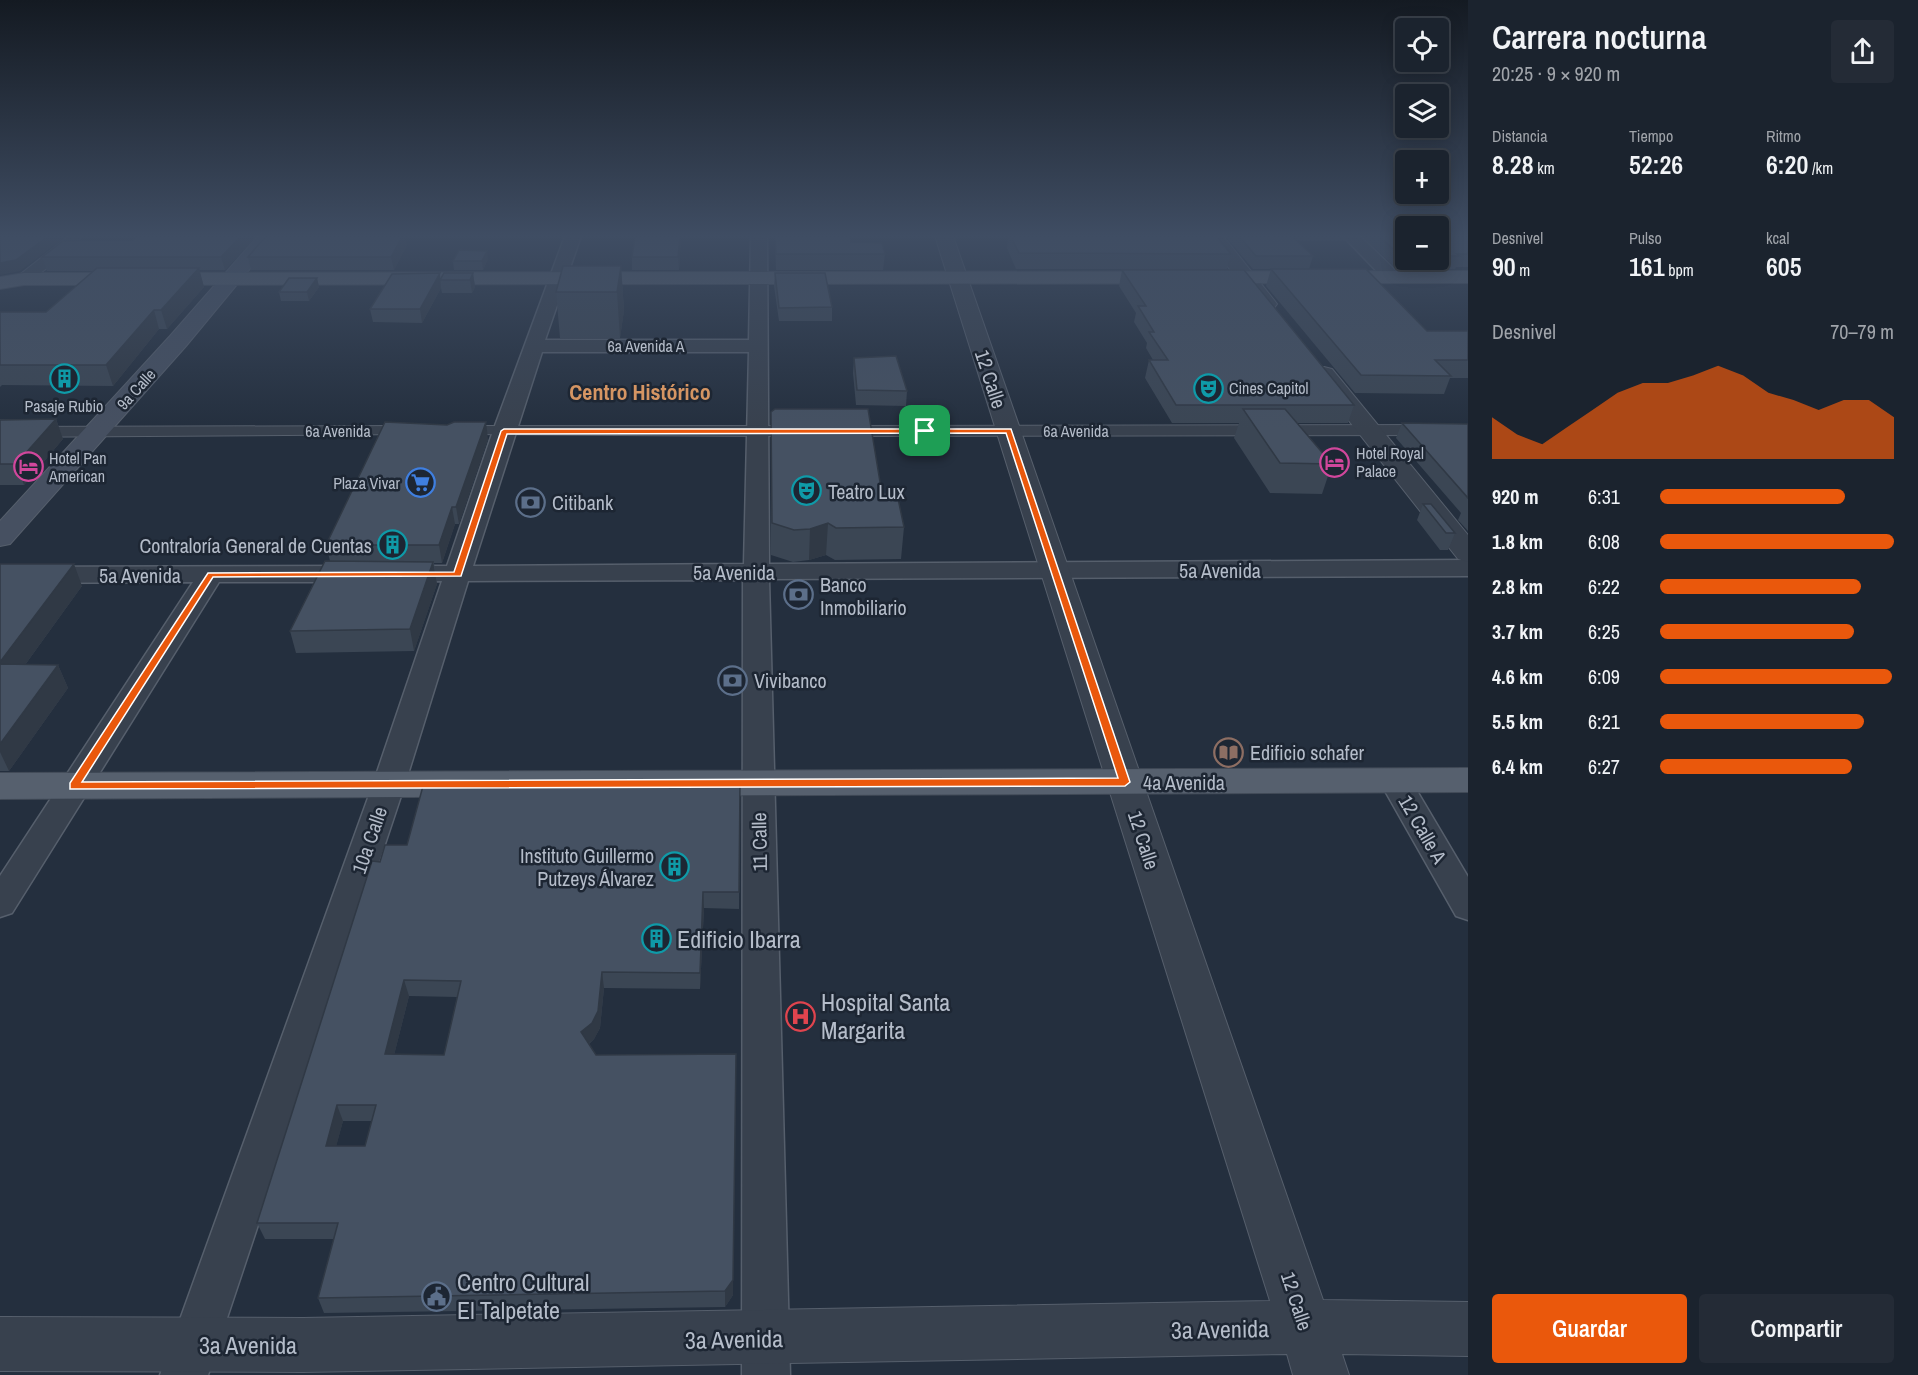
<!DOCTYPE html>
<html lang="es">
<head>
<meta charset="utf-8">
<style>
	:root { --surface:#1b232e; --page:#242b36; --text:#f1f3f6; --muted:#a0a4aa; --line:#39404a; --accent:#ea580c }
	body { margin:0; font-family:"Archivo Narrow",sans-serif; background:var(--page); color:var(--text); height:100vh; display:flex; flex-direction:column; font-size:22px; white-space:nowrap }
	* { box-sizing:border-box; margin:0 }
	p { font-size:20px; color:var(--muted) }
	.icon { flex:none; width:33px; height:33px; fill:none; stroke:currentColor; stroke-width:2; stroke-linecap:round; stroke-linejoin:round }
	.map { position:relative; flex:1; overflow:hidden }
	.details { display:flex; flex-direction:column; background:var(--surface); width:450px }
	.details>* { flex:none }
	.controls { position:absolute; left:1395px; top:18px; display:grid; gap:12px }
	.controls a { display:grid; place-items:center; width:54px; height:54px; border-radius:6px; background:var(--surface); box-shadow:0 3px 15px #0003,0 0 0 2px var(--line); font-size:30px }
	.pin { position:absolute; display:grid; place-items:center; width:51px; height:51px; color:#fff; margin:-26px; border-radius:12px; box-shadow:0 3px 9px #0006 }
	.round { display:grid; place-items:center; flex:none; width:63px; height:63px; border-radius:6px; background:var(--page) }
	.overview { display:flex; align-items:center; justify-content:space-between; height:102px; padding:0 24px }
	h1 { font-size:33px; font-weight:600; line-height:45px }
	.stats { display:grid; grid-template-columns:repeat(3,1fr); gap:9px; height:102px; padding:6px 24px }
	.stats div { display:grid; align-content:center }
	.stats b { font-size:26px; font-weight:600 }
	.stats small { font-size:16px; font-weight:400 }
	.stats p { font-size:16px }
	.chart { height:168px; padding:12px 24px }
	.chart p { display:flex; justify-content:space-between }
	.chart svg { width:100%; height:108px; margin-top:6px; fill:var(--accent); opacity:.7 }
	.action { display:flex; gap:12px; margin-top:auto; padding:12px 24px }
	.action a { flex:1; height:69px; border-radius:6px; background:var(--accent); color:#fff; font-size:24px; font-weight:600; line-height:69px; text-align:center }
	.action a+a { background:var(--page); color:var(--text) }
	ul { padding:0 24px; list-style:none; font-size:20px }
	li { display:grid; grid-template-columns:96px 72px 1fr; align-items:center; height:45px }
	li i { height:15px; border-radius:8px; background:var(--accent) }
	main { display:flex; flex:1; min-height:0 }
	.map>svg:first-child { display:block }
</style>
</head>
<body>
<main>
<div class="map">
<svg width="1468" height="1375" viewBox="0 0 1468 1375">
	<rect width="100%" height="100%" fill="#242f3e"/>
	<g fill="none" stroke-linecap="round" stroke-linejoin="round">
		<defs>
			<path id="pedestrian" d="M 69,236 L 82,236 C 71,249 31,286 15,283 L 13,280 Z
				M 1468,425 L 1468,435 L 844,436 L 836,431 L 844,426 Z
				M 407,426 L 415,431 L 413,434 L 0,437 L 0,427 Z
				M 460,426 L 776,426 L 784,431 L 776,436 L 454,434 L 452,431 Z"/>
			<path id="minor" d="M 565,236 L 581,236 L 545,340 L 749,340 L 751,236 L 767,236 L 769,564 L 1468,560 L 1468,576 L 769,579 L 790,1375 L 742,1375 L 743,580 L 468,581 L 405,784 L 208,1375 L 160,1375 L 373,784 L 442,581 L 396,582 L 387,579 L 383,574 L 387,569 L 396,566 L 447,566 L 493,431 ZM 542,352 L 749,352 L 744,564 L 473,566 Z
				M 1343,236 L 1360,236 L 1398,273 L 1400,277 L 1398,281 L 1386,281 Z
				M 356,566 L 365,569 L 369,574 L 365,579 L 356,582 L 219,582 L 12,913 L 0,917 L 0,876 L 193,582 L 0,583 L 0,567 Z
				M 1396,771 L 1407,774 L 1468,877 L 1468,920 L 1456,916 L 1380,782 L 1385,774 Z"/>
			<path id="tertiary" d="M 935,236 L 953,236 L 1323,1300 L 1468,1302 L 1468,1356 L 1342,1354 L 1349,1375 L 1293,1375 L 1287,1354 L 303,1372 L 0,1371 L 0,1317 L 303,1318 L 1270,1301 Z
				M 1204,236 L 1223,236 L 1274,300 L 1277,304 L 1274,308 L 1260,308 Z
				M 1324,367 L 1332,369 L 1468,535 L 1468,562 L 1458,559 L 1316,379 L 1313,374 L 1316,369 Z"/>
			<path id="secondary" d="M 258,236 L 277,236 L 186,346 L 10,544 L 0,546 L 0,521 L 170,336 Z"/>
			<path id="primary" d="M 1468,271 L 1468,283 L 24,285 L 0,289 L 0,277 L 24,273 Z
				M 1468,768 L 1468,792 L 0,799 L 0,773 Z"/>
		</defs>
		<!-- pedestrian casing -->
		<use href="#pedestrian" stroke="#565f6c" stroke-width="2"/>
		<!-- minor casing -->
		<use href="#minor" stroke="#565f6c" stroke-width="3"/>
		<!-- tertiary casing -->
		<use href="#tertiary" stroke="#565f6c" stroke-width="2"/>
		<!-- secondary casing -->
		<use href="#secondary" stroke="#565f6c" stroke-width="2"/>
		<!-- primary casing -->
		<use href="#primary" stroke="#414a57" stroke-width="2"/>
		<!-- pedestrian -->
		<use href="#pedestrian" fill="#38414e" fill-rule="evenodd"/>
		<!-- minor -->
		<use href="#minor" fill="#38414e" fill-rule="evenodd"/>
		<!-- tertiary -->
		<use href="#tertiary" fill="#38414e" fill-rule="evenodd"/>
		<!-- secondary -->
		<use href="#secondary" fill="#465061" fill-rule="evenodd"/>
		<!-- primary -->
		<use href="#primary" fill="#56606e" fill-rule="evenodd"/>
	</g>
	<!-- wall -->
	<path fill="#3b4654" fill-rule="evenodd" d="M 137,237 L 255,237 L 225,270 L 199,270 L 204,287 L 167,329 L 159,329 L 113,386 L 2,385 L 0,387 L 0,312 L 46,312 L 94,271 L 47,271 L 42,257 L 133,240 Z
		M 635,237 L 681,237 L 679,270 L 632,270 L 632,257 Z
		M 775,237 L 850,237 L 851,242 L 885,254 L 883,270 L 776,270 Z
		M 1008,237 L 1217,237 L 1231,254 L 1227,269 L 1016,269 L 1007,248 Z
		M 1226,237 L 1346,237 L 1345,241 L 1298,241 L 1313,256 L 1309,269 L 1253,269 Z
		M 1363,237 L 1406,237 L 1406,260 L 1438,260 L 1438,237 L 1468,237 L 1468,267 L 1456,267 L 1455,269 L 1397,269 Z
		M 407,245 L 394,270 L 251,270 L 248,257 Z
		M 488,259 L 483,270 L 454,270 L 453,261 Z
		M 621,266 L 624,310 L 620,338 L 560,338 L 556,292 Z
		M 1271,269 L 1427,331 L 1468,331 L 1468,378 L 1450,378 L 1444,394 L 1355,393 L 1266,286 Z
		M 1122,270 L 1354,405 L 1348,423 L 1297,423 L 1332,464 L 1322,494 L 1270,493 L 1234,438 L 1239,423 L 1172,423 L 1145,378 L 1149,360 L 1153,360 L 1146,348 L 1147,343 L 1134,322 L 1136,313 L 1119,286 Z
		M 473,273 L 475,287 L 472,293 L 442,293 L 441,288 L 422,323 L 373,322 L 370,309 L 441,279 Z
		M 775,273 L 832,307 L 832,321 L 779,321 L 774,286 Z
		M 317,278 L 319,287 L 309,301 L 281,301 L 279,292 Z
		M 854,358 L 907,391 L 906,406 L 856,405 L 853,373 Z
		M 771,412 L 882,494 L 904,527 L 901,559 L 835,560 L 826,555 L 809,560 L 793,562 L 771,555 Z
		M 0,419 L 56,419 L 63,439 L 24,485 L 0,485 Z
		M 1402,423 L 1468,424 L 1468,531 L 1458,520 L 1461,513 L 1396,438 Z
		M 488,439 L 459,524 L 455,524 L 442,563 L 434,563 L 437,584 L 414,651 L 296,653 L 290,631 L 330,561 L 326,545 Z
		M 1423,504 L 1455,533 L 1448,550 L 1440,550 L 1417,520 Z
		M 0,564 L 82,586 L 25,665 L 58,665 L 68,688 L 9,771 L 0,771 Z
		M 740,784 L 739,909 L 704,908 L 700,989 L 604,988 L 600,1028 L 594,1039 L 589,1044 L 733,1295 L 725,1307 L 324,1313 L 318,1298 L 334,1239 L 265,1239 L 257,1223 L 380,862 L 407,845 ZM 409,996 L 457,997 L 444,1055 L 394,1055 ZM 343,1121 L 372,1121 L 365,1146 L 336,1146 Z"/>
	<!-- shaded-wall -->
	<path fill="#303945" d="M 47,237 L 65,237 L 20,271 L 0,275 L 0,263 Z
		M 240,237 L 255,237 L 225,270 L 221,257 Z
		M 402,237 L 405,237 L 407,245 L 394,270 L 391,257 Z
		M 680,237 L 681,237 L 679,270 L 678,257 Z
		M 487,251 L 488,259 L 483,270 L 482,261 Z
		M 621,266 L 624,310 L 620,338 L 617,292 Z
		M 199,268 L 204,287 L 167,329 L 161,310 Z
		M 440,273 L 441,288 L 422,323 L 420,309 Z
		M 473,273 L 475,287 L 472,293 L 470,280 Z
		M 317,278 L 319,287 L 309,301 L 307,292 Z
		M 154,310 L 159,329 L 113,386 L 106,365 Z
		M 56,419 L 63,439 L 24,485 L 16,464 Z
		M 486,422 L 488,439 L 459,524 L 456,507 Z
		M 452,507 L 455,524 L 442,563 L 439,545 Z
		M 828,523 L 826,555 L 809,560 L 810,529 Z
		M 433,562 L 437,584 L 414,651 L 410,629 Z
		M 74,564 L 82,586 L 9,687 L 0,668 L 0,662 Z
		M 58,665 L 68,688 L 9,771 L 0,752 L 0,744 Z
		M 703,892 L 704,908 L 700,989 L 700,973 Z
		M 602,972 L 604,988 L 600,1028 L 594,1039 L 583,1048 L 581,1032 Z
		M 404,980 L 409,996 L 390,1071 L 385,1054 Z
		M 736,1054 L 733,1295 L 725,1307 L 725,1291 Z
		M 337,1105 L 343,1121 L 332,1162 L 326,1146 Z"/>
	<!-- building -->
	<path fill="#455162" stroke="#303945" stroke-width="1.5" fill-rule="evenodd" d="M 0,237 L 47,237 L 16,260 L 0,263 Z
		M 137,237 L 240,237 L 221,257 L 42,257 L 63,241 L 133,240 Z
		M 265,237 L 402,237 L 391,257 L 248,257 Z
		M 635,237 L 680,237 L 678,257 L 632,257 Z
		M 775,237 L 850,237 L 851,242 L 882,243 L 885,254 L 776,254 Z
		M 1011,237 L 1217,237 L 1231,254 L 1019,253 Z
		M 1240,237 L 1293,237 L 1313,256 L 1256,256 Z
		M 1380,237 L 1406,237 L 1406,256 L 1401,256 Z
		M 1438,237 L 1468,237 L 1468,254 L 1457,254 L 1460,256 L 1438,256 Z
		M 459,250 L 487,251 L 482,261 L 453,261 Z
		M 563,266 L 621,266 L 617,292 L 556,292 Z
		M 97,268 L 199,268 L 161,310 L 154,310 L 106,365 L 0,365 L 0,312 L 46,312 Z
		M 1271,269 L 1366,269 L 1427,331 L 1468,331 L 1468,360 L 1435,360 L 1451,376 L 1361,375 Z
		M 1122,270 L 1244,270 L 1354,405 L 1176,405 L 1149,360 L 1168,360 L 1149,332 L 1154,332 L 1138,306 L 1146,306 Z
		M 440,273 L 420,309 L 370,309 L 392,274 Z
		M 444,273 L 473,273 L 470,280 L 440,280 Z
		M 775,273 L 825,273 L 832,307 L 779,308 Z
		M 289,278 L 317,278 L 307,292 L 279,292 Z
		M 896,356 L 907,391 L 857,390 L 854,358 Z
		M 775,409 L 868,409 L 882,494 L 897,494 L 904,527 L 836,528 L 828,523 L 810,529 L 794,530 L 772,523 L 771,412 Z
		M 1243,409 L 1285,409 L 1332,464 L 1280,463 Z
		M 56,419 L 16,464 L 0,464 L 0,420 Z
		M 385,422 L 447,425 L 454,422 L 486,422 L 456,507 L 452,507 L 439,545 L 326,545 Z
		M 1402,423 L 1468,424 L 1468,498 Z
		M 1423,504 L 1431,504 L 1455,533 L 1446,533 Z
		M 325,561 L 433,562 L 410,629 L 290,631 Z
		M 0,564 L 74,564 L 0,662 Z
		M 0,664 L 58,665 L 0,744 Z
		M 740,784 L 739,892 L 703,892 L 700,973 L 602,972 L 598,1011 L 592,1023 L 581,1032 L 596,1055 L 736,1054 L 733,1280 L 725,1291 L 318,1298 L 338,1223 L 257,1223 L 372,861 L 380,862 L 385,845 L 407,845 L 423,786 ZM 404,980 L 461,981 L 444,1055 L 385,1054 ZM 337,1105 L 376,1105 L 365,1146 L 326,1146 Z"/>
	<!-- sky -->
	<linearGradient id="sky" x2="0" y2="1"><stop stop-color="#141a22"/><stop offset="0.55" stop-color="#3f4d63"/><stop offset="1" stop-color="#3f4d63" stop-opacity="0"/></linearGradient>
	<rect width="1468" height="429" fill="url(#sky)"/>
	<!-- route -->
	<path fill="#ea580c" stroke="#fff" stroke-width="1.5" fill-rule="evenodd" d="M 504,429 L 1011,429 L 1130,782 L 1125,786 L 70,789 L 70,783 L 208,573 L 454,572 L 501,431 ZM 1006,433 L 1118,778 L 82,782 L 213,577 L 461,576 L 507,434 Z"/>
	<!-- icons -->
	<defs>
		<symbol id="building-ring" viewBox="-11 -11 22 22"><circle r="9.5" fill="#1d2633" stroke="#0f9aa8" stroke-width="1.5"/><path d="M-4-6H4V6H1V3H-1V6H-4ZM-2.5-4.3h1.7v1.8h-1.7ZM.8-4.3h1.7v1.8H.8ZM-2.5-1h1.7V.8h-1.7ZM.8-1h1.7V.8H.8Z" fill="#0f9aa8"/></symbol>
		<symbol id="theatre-ring" viewBox="-11 -11 22 22"><circle r="9.5" fill="#1d2633" stroke="#0f9aa8" stroke-width="1.5"/><path d="M-5-5.5Q0-4 5-5.5V0Q5 5 0 6Q-5 5-5 0ZM-3.3-2.5H-1v1.5H-3.3ZM1-2.5H3.3v1.5H1ZM-2.8 1Q0 5.5 2.8 1Z" fill="#0f9aa8"/></symbol>
		<symbol id="hotel-ring" viewBox="-11 -11 22 22"><circle r="9.5" fill="#1d2633" stroke="#d1479c" stroke-width="1.5"/><path d="M-6-4.5h1.5V1H6V5H4.5V3h-9V5H-6ZM-4 0a1.8 1.8 0 1 1 3.6 0ZM.5 0V-2.5h3Q6-2.5 6 0Z" fill="#d1479c"/></symbol>
		<symbol id="supermarket-ring" viewBox="-11 -11 22 22"><circle r="9.5" fill="#1d2633" stroke="#3f7fe0" stroke-width="1.5"/><path d="M-6-5.5h2.5l.6 2H6L4.5 2H-2.5L-4.4-4H-6ZM-1.5 3.2a1.3 1.3 0 1 0 .1 0ZM3 3.2a1.3 1.3 0 1 0 .1 0Z" fill="#3f7fe0"/></symbol>
		<symbol id="bank-ring" viewBox="-11 -11 22 22"><circle r="9.5" fill="#1d2633" stroke="#5c6f8a" stroke-width="1.5"/><path d="M-6-4H6V4H-6ZM0-2.3a2.3 2.3 0 1 0 0 4.6a2.3 2.3 0 1 0 0-4.6Z" fill="#5c6f8a"/></symbol>
		<symbol id="library-ring" viewBox="-11 -11 22 22"><circle r="9.5" fill="#1d2633" stroke="#8d6e63" stroke-width="1.5"/><path d="M-6-4Q-3-5.5-.7-3.5V5Q-3 3-6 4ZM6-4Q3-5.5 .7-3.5V5Q3 3 6 4Z" fill="#8d6e63"/></symbol>
		<symbol id="hospital-ring" viewBox="-11 -11 22 22"><circle r="9.5" fill="#1d2633" stroke="#e0444e" stroke-width="1.5"/><path d="M-5-5h3v3.5h4V-5h3V5h-3V1.5h-4V5h-3Z" fill="#e0444e"/></symbol>
		<symbol id="civic-ring" viewBox="-11 -11 22 22"><circle r="9.5" fill="#1d2633" stroke="#5c6f8a" stroke-width="1.5"/><path d="M-.6-6.5H3V-4.5H.6V-3L4-1V1h2V6H-6V1h2V-1L-.6-3ZM-1.2 2.5V6h2.4V2.5Z" fill="#5c6f8a"/></symbol>
	</defs>
	<g fill-rule="evenodd">
		<use href="#building-ring" x="48" y="362" width="33" height="33"/>
		<use href="#theatre-ring" x="1192" y="372" width="33" height="33"/>
		<use href="#hotel-ring" x="1318" y="446" width="33" height="33"/>
		<use href="#hotel-ring" x="12" y="450" width="33" height="33"/>
		<use href="#supermarket-ring" x="404" y="466" width="33" height="33"/>
		<use href="#theatre-ring" x="790" y="474" width="33" height="33"/>
		<use href="#bank-ring" x="514" y="486" width="33" height="33"/>
		<use href="#building-ring" x="376" y="528" width="33" height="33"/>
		<use href="#bank-ring" x="782" y="578" width="33" height="33"/>
		<use href="#bank-ring" x="716" y="664" width="33" height="33"/>
		<use href="#library-ring" x="1212" y="736" width="33" height="33"/>
		<use href="#building-ring" x="658" y="850" width="33" height="33"/>
		<use href="#building-ring" x="640" y="922" width="33" height="33"/>
		<use href="#hospital-ring" x="784" y="1000" width="33" height="33"/>
		<use href="#civic-ring" x="420" y="1280" width="33" height="33"/>
	</g>
	<g text-anchor="middle" dominant-baseline="central" stroke-width="5" stroke-linejoin="round" paint-order="stroke">
		<!-- far-street labels -->
		<g font-size="16" fill="#b4bcc9" stroke="#1d2633">
			<text x="646" y="346">6a Avenida A</text>
			<text transform="translate(136 389) rotate(-48)">9a Calle</text>
			<text x="338" y="431">6a Avenida</text>
			<text x="1076" y="431">6a Avenida</text>
		</g>
		<!-- far-poi labels -->
		<g font-size="16" fill="#b4bcc9" stroke="#1d2633" text-anchor="start">
			<text x="1229" y="388">Cines Capitol</text>
			<text x="64" y="406" text-anchor="middle">Pasaje Rubio</text>
			<text x="1356" y="453">Hotel Royal<tspan x="1356" dy="18">Palace</tspan></text>
			<text x="49" y="458">Hotel Pan<tspan x="49" dy="18">American</tspan></text>
			<text x="400" y="483" text-anchor="end">Plaza Vivar</text>
		</g>
		<!-- street labels -->
		<g font-size="20" fill="#b4bcc9" stroke="#1d2633">
			<text transform="translate(991 379) rotate(72)">12 Calle</text>
			<text x="1220" y="570">5a Avenida</text>
			<text x="734" y="572">5a Avenida</text>
			<text x="140" y="575">5a Avenida</text>
			<text x="1184" y="782">4a Avenida</text>
			<text transform="translate(1423 829) rotate(60)">12 Calle A</text>
			<text transform="translate(369 840) rotate(-71)">10a Calle</text>
			<text transform="translate(1144 840) rotate(72)">12 Calle</text>
			<text transform="translate(759 842) rotate(-91)">11 Calle</text>
			<text transform="translate(1297 1301) rotate(72)">12 Calle</text>
		</g>
		<!-- poi labels -->
		<g font-size="20" fill="#b4bcc9" stroke="#1d2633" text-anchor="start">
			<text x="828" y="491">Teatro Lux</text>
			<text x="552" y="502">Citibank</text>
			<text x="372" y="545" text-anchor="end">Contraloría General de Cuentas</text>
			<text x="820" y="584">Banco<tspan x="820" dy="23">Inmobiliario</tspan></text>
			<text x="754" y="680">Vivibanco</text>
			<text x="1250" y="752">Edificio schafer</text>
			<text x="654" y="855" text-anchor="end">Instituto Guillermo<tspan x="654" dy="23">Putzeys Álvarez</tspan></text>
		</g>
		<!-- far-district labels -->
		<g font-size="22" font-weight="bold" fill="#d59563" stroke="#1d2633">
			<text x="640" y="392">Centro Histórico</text>
		</g>
		<!-- near-poi labels -->
		<g font-size="24" fill="#b4bcc9" stroke="#1d2633" text-anchor="start">
			<text x="677" y="939">Edificio Ibarra</text>
			<text x="821" y="1002">Hospital Santa<tspan x="821" dy="28">Margarita</tspan></text>
			<text x="457" y="1282">Centro Cultural<tspan x="457" dy="28">El Talpetate</tspan></text>
		</g>
		<!-- near-street labels -->
		<g font-size="24" fill="#b4bcc9" stroke="#1d2633">
			<text transform="translate(1220 1329) rotate(-1)">3a Avenida</text>
			<text transform="translate(734 1339) rotate(-1)">3a Avenida</text>
			<text x="248" y="1345">3a Avenida</text>
		</g>
	</g>
</svg>
<div class="controls">
<a><svg class="icon" aria-label="locate" viewBox="0 0 24 24"><circle cx="12" cy="12" r="6"/><path d="M12 2v4M12 18v4M2 12h4M18 12h4"/></svg></a>
<a><svg class="icon" aria-label="layers" viewBox="0 0 24 24"><path d="M12 4l9 5-9 5-9-5zM3 14l9 5 9-5"/></svg></a>
<a>+</a>
<a>−</a>
</div>
<div class="pin" style="left:925px;top:431px;background:#1e9e55"><svg class="icon" aria-label="arrive" viewBox="0 0 24 24"><path d="M6 21V4h12l-3 4 3 4H6"/></svg></div>
</div>
<section class="details">
<div class="overview"><div><h1>Carrera nocturna</h1><p>20:25 · 9 × 920 m</p></div><a class="round"><svg class="icon" aria-label="share" viewBox="0 0 24 24"><path d="M12 15V3M7 8l5-5 5 5M5 13v7h14v-7"/></svg></a></div>
<div class="stats">
<div><p>Distancia</p><b>8.28<small> km</small></b></div>
<div><p>Tiempo</p><b>52:26</b></div>
<div><p>Ritmo</p><b>6:20<small> /km</small></b></div>
</div>
<div class="stats">
<div><p>Desnivel</p><b>90<small> m</small></b></div>
<div><p>Pulso</p><b>161<small> bpm</small></b></div>
<div><p>kcal</p><b>605</b></div>
</div>
<div class="chart"><p><span>Desnivel</span>70–79 m</p>
<svg viewBox="0 0 160 44" preserveAspectRatio="none"><path d="M0 44V27L10 34L20 38L30 31L40 24L50 17L60 13L70 13L80 10L90 6L100 10L110 17L120 20L130 24L140 20L150 20L160 27V44z"/></svg>
</div>
<ul>
<li><b>920 m</b>6:31<i style="width:79%"></i></li>
<li><b>1.8 km</b>6:08<i style="width:100%"></i></li>
<li><b>2.8 km</b>6:22<i style="width:86%"></i></li>
<li><b>3.7 km</b>6:25<i style="width:83%"></i></li>
<li><b>4.6 km</b>6:09<i style="width:99%"></i></li>
<li><b>5.5 km</b>6:21<i style="width:87%"></i></li>
<li><b>6.4 km</b>6:27<i style="width:82%"></i></li>
</ul>
<div class="action"><a>Guardar</a><a>Compartir</a></div>
</section>
</main>
</body>
</html>
